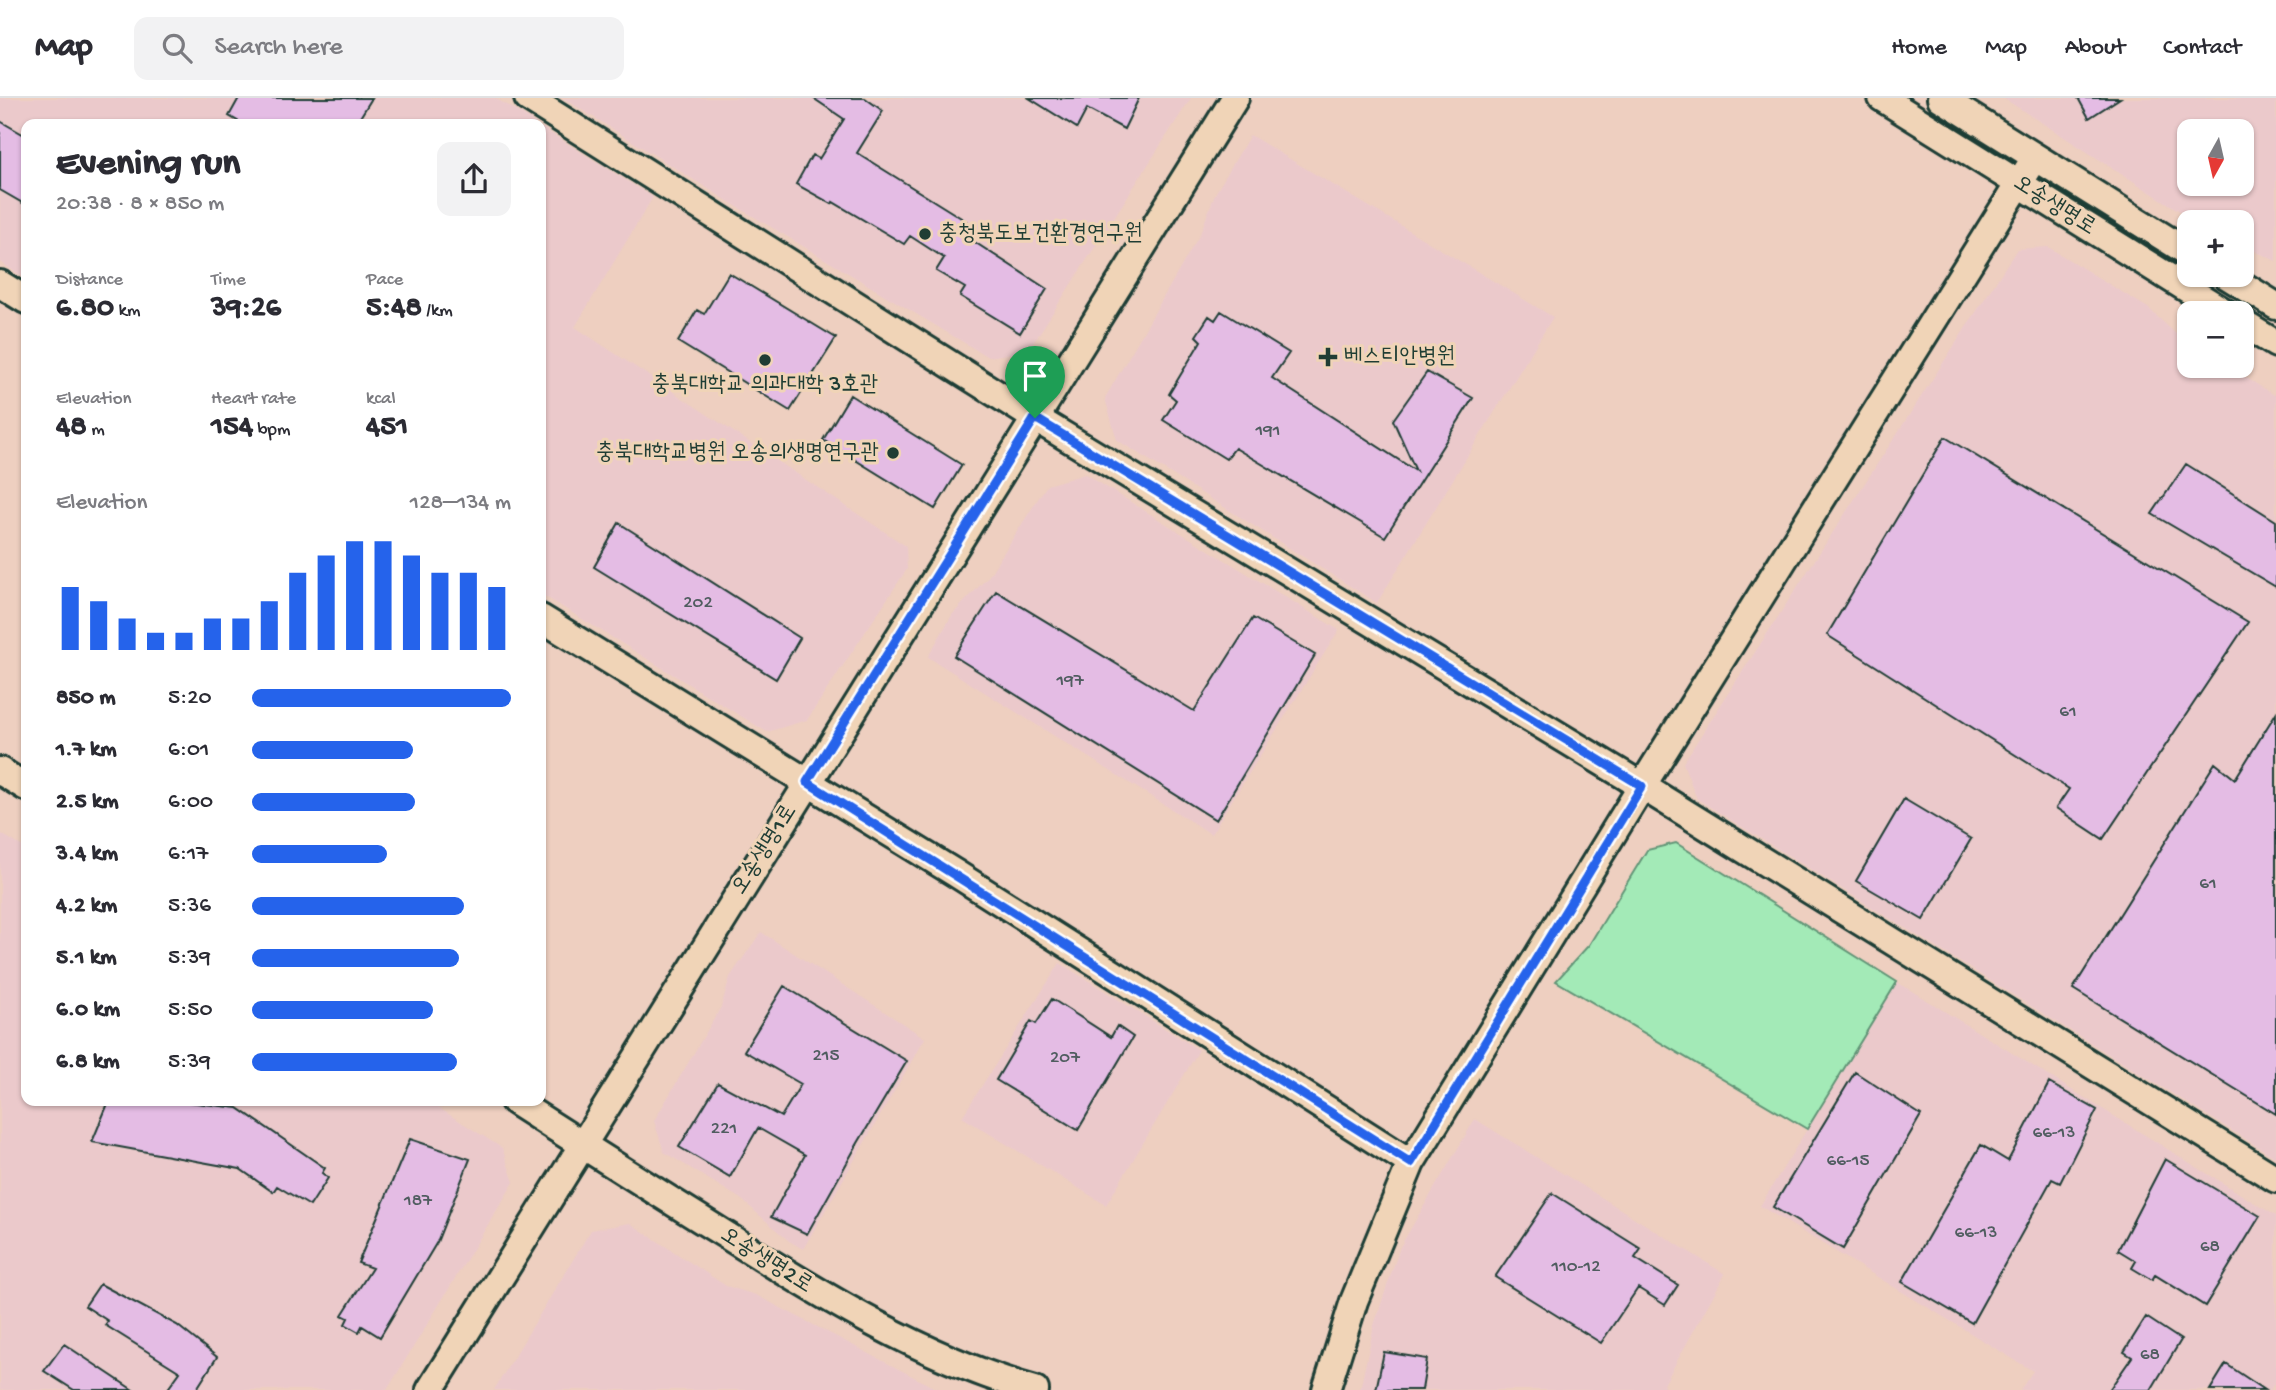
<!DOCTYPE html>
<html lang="en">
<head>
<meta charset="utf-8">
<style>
	:root { --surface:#fff; --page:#f2f2f3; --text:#2b2b33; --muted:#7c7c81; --line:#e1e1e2; --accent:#2563eb }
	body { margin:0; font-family:"Gochi Hand","Poor Story",sans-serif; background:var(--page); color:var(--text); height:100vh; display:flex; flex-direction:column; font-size:26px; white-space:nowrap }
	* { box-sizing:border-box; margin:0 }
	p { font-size:23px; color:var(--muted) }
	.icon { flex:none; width:38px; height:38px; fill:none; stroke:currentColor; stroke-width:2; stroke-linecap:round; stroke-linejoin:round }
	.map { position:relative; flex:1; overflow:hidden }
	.panel { position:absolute; left:21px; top:21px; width:525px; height:987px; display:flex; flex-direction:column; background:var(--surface); border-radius:14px; box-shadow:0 2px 5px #0004 }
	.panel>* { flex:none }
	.needle { width:46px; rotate:188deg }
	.controls { position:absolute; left:2177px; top:21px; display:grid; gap:14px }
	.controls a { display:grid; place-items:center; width:77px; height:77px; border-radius:14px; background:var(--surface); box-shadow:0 2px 5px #0004; font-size:35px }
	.pin { position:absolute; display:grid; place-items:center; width:60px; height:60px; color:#fff; margin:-72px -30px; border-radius:50% 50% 50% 0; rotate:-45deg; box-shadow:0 0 7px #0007 }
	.pin .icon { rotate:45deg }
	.round { display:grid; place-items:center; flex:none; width:74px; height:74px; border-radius:14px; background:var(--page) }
	.headline { display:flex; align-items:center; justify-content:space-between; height:119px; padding:0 35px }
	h1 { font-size:38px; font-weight:800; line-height:52px }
	.figures { display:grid; grid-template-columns:repeat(3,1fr); gap:10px; height:119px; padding:7px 35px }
	.figures div { display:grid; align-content:center }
	.figures b { font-size:30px; font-weight:800 }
	.figures small { font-size:19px; font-weight:400 }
	.figures p { font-size:19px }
	.chart { height:196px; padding:14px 35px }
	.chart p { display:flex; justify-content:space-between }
	.chart svg { width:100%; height:126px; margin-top:7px; stroke:var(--accent); stroke-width:6 }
	ul { padding:0 35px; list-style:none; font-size:23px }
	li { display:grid; grid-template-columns:112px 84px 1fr; align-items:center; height:52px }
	li i { height:18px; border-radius:9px; background:var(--accent) }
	header { display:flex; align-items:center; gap:42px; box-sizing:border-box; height:98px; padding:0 35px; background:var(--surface); border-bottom:2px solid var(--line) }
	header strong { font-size:33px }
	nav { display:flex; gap:38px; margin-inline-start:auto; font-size:24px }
	.search { width:490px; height:63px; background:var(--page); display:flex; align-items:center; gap:18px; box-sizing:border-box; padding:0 24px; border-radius:14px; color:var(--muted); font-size:26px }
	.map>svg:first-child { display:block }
</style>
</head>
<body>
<header>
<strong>Map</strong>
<div class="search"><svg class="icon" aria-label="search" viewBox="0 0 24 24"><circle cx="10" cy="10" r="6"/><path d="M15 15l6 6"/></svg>Search here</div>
<nav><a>Home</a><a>Map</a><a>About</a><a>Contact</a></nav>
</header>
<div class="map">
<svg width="2276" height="1292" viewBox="0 0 2276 1292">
	<rect width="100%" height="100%" fill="#eecfc0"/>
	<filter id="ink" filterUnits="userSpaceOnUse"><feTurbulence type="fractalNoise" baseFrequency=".0143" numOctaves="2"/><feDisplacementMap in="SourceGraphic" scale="14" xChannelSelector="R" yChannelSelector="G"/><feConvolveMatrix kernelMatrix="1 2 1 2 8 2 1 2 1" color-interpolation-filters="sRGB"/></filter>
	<g filter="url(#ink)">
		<!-- built -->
		<path fill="#ebc9cb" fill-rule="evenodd" d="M 0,0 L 495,0 L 537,26 L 26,26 L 26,181 L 0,164 Z
			M 563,0 L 1191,0 L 1028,253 L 988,259 L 726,102 Z
			M 2003,0 L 2276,0 L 2276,163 L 2242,147 L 2242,124 L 2197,124 ZM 2189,33 L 2242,33 L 2242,86 L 2189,86 Z
			M 541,29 L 653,99 L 575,229 L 906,448 L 907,471 L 807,622 L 767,634 L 541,496 Z
			M 1250,37 L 1553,219 L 1377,505 L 1117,342 L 1105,300 L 1200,136 L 1215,96 Z
			M 2048,149 L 2148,210 L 2177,237 L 2189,244 L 2189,268 L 2227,268 L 2276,298 L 2276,1060 L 1697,701 L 1683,665 L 2017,151 Z
			M 1085,376 L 1339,532 L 1211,736 L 928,559 L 952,517 L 988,479 L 1047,387 Z
			M 0,735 L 26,751 L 26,1003 L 428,1003 L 502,1050 L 514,1084 L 387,1292 L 0,1292 Z
			M 761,834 L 925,940 L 803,1151 L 789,1143 L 741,1101 L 664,1054 L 654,1023 L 721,909 L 730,879 Z
			M 1060,865 L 1199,952 L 1106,1107 L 962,1019 Z
			M 1897,884 L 2276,1118 L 2276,1282 L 2270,1292 L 2020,1292 L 2033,1273 L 1760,1108 Z
			M 1475,1021 L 1725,1176 L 1661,1292 L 1360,1292 L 1374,1227 L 1400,1149 Z
			M 630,1125 L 726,1188 L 756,1197 L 939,1292 L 494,1292 L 591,1132 Z"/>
		<!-- green -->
		<path fill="#a3eab7" stroke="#619476" stroke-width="2" d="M 1676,745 L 1897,884 L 1807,1031 L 1556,883 L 1589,847 L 1647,752 Z"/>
		<!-- building -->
		<path fill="#e4bce4" stroke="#1f3d34" stroke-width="2" d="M 239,0 L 372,0 L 356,26 L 243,26 L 229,18 Z
			M 813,0 L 865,0 L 883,13 L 857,55 L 966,123 L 959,134 L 1047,191 L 1020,235 L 960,198 L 965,190 L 936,173 L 944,160 L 910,138 L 904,146 L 833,104 L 832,106 L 796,86 L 812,57 L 819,61 L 844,21 Z
			M 1029,0 L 1139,0 L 1124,31 L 1087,11 L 1077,30 Z
			M 2078,0 L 2120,0 L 2089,20 Z
			M 0,23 L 26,38 L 26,107 L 0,92 Z
			M 729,175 L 836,240 L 790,313 L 678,244 L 697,212 L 704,216 Z
			M 1221,213 L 1289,255 L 1272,280 L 1416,373 L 1393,322 L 1427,274 L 1473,300 L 1385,439 L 1235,350 L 1226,361 L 1163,322 L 1176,302 L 1169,296 L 1201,243 L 1196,238 L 1209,218 L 1215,222 Z
			M 850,297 L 962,367 L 935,411 L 823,342 Z
			M 1945,339 L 2248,524 L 2103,741 L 2056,710 L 2069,691 L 1827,537 Z
			M 2186,366 L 2276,423 L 2276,489 L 2152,416 Z
			M 619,425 L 800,540 L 776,581 L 594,469 Z
			M 996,493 L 1194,613 L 1253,520 L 1315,557 L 1216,722 L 954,558 Z
			M 2276,615 L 2276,1016 L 2073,891 L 2215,665 L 2235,681 Z
			M 1904,701 L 1971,741 L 1923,822 L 1856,783 Z
			M 784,888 L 907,963 L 858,1045 L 807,1136 L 771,1119 L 805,1057 L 758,1030 L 730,1079 L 679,1049 L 718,985 L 781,1019 L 801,986 L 744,953 Z
			M 1052,901 L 1111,939 L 1117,928 L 1133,939 L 1078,1032 L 996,982 L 1031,923 L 1036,926 Z
			M 1855,974 L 1921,1017 L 1843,1151 L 1773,1109 Z
			M 2049,985 L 2097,1012 L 2060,1085 L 2052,1081 L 1972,1225 L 1902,1184 L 1981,1047 L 2008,1063 Z
			M 109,1003 L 180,1003 L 238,1010 L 325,1070 L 322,1075 L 328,1080 L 310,1108 L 277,1088 L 273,1094 L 240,1071 L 92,1044 Z
			M 410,1041 L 470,1061 L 437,1144 L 380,1239 L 362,1228 L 359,1234 L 345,1226 L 348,1220 L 342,1217 L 372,1170 L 358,1165 Z
			M 2165,1061 L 2260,1118 L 2205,1208 L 2155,1177 L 2152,1182 L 2132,1170 L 2136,1163 L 2118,1152 Z
			M 1552,1095 L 1641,1151 L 1635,1160 L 1678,1187 L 1665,1207 L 1638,1190 L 1601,1245 L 1495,1179 Z
			M 100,1186 L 177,1227 L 217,1259 L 196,1292 L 167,1292 L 180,1274 L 105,1227 L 108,1223 L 85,1208 Z
			M 2146,1219 L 2181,1242 L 2151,1292 L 2109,1292 L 2132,1259 L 2124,1254 Z
			M 64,1246 L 133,1292 L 74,1292 L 44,1273 Z
			M 1384,1254 L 1427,1261 L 1422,1292 L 1376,1292 Z
			M 2226,1266 L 2265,1292 L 2210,1292 Z"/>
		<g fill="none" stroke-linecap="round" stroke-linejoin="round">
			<defs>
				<path id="minor" d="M 528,0 L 1035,320 L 1642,688 L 2276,1081
					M 1882,0 L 2226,215
					M 1941,0 L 2189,155
					M 2226,177 L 2276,208
					M 0,186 L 26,202
					M 2242,225 L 2276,246
					M 541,520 L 955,775 L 1411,1065
					M 0,673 L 26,689
					M 514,1003 C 584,1048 655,1093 726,1137 C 824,1199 923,1260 1035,1292
					M 430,1292 L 1235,0
					M 1326,1292 L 1354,1203 L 1411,1065 L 1642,688 L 2035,60"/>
			</defs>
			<!-- minor casing -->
			<use href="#minor" stroke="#1f3d34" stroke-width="32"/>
			<!-- minor -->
			<use href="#minor" stroke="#f0d4b7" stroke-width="26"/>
		</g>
	</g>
	<g fill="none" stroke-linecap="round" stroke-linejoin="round" filter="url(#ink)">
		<defs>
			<path id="route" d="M 1035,320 L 1642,688 L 1411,1065 L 807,684 Z"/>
		</defs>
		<!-- route casing -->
		<use href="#route" stroke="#fff" stroke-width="14"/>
		<!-- route -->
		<use href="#route" stroke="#2563eb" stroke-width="9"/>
	</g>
	<!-- markers -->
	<g fill="#1f3d34" stroke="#f0d4b7" stroke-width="2.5">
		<circle cx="925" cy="136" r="7"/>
		<path d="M1324.5 248.5h7v7h7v7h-7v7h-7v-7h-7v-7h7z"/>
		<circle cx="765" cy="262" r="7"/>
		<circle cx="893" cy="355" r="7"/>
	</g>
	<g text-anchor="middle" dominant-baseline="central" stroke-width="6" stroke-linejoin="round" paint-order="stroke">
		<!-- number labels -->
		<g font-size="19" fill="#505d60">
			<text x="1268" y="333">191</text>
			<text x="698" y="505">202</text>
			<text x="1070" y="583">197</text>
			<text x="2068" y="614">61</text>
			<text x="2208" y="786">61</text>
			<text x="826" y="958">215</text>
			<text x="1065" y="960">207</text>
			<text x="724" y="1031">221</text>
			<text x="2054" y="1035">66-13</text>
			<text x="1848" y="1063">66-15</text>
			<text x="418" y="1103">187</text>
			<text x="1976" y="1135">66-13</text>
			<text x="2210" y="1149">68</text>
			<text x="1576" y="1169">110-12</text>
			<text x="2150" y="1257">68</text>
		</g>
		<!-- street labels -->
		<g font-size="23" fill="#1f3d34" stroke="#f0d4b7">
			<text transform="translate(2054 108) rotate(32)">오송생명로</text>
			<text transform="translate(765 752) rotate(-58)">오송생명1로</text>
			<text transform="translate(766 1163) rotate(32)">오송생명2로</text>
		</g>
		<!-- poi labels -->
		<g font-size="23" fill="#1f3d34" stroke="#f0d4b7" text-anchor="start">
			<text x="939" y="136">충청북도보건환경연구원</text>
			<text x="1344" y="259">베스티안병원</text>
			<text x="765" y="287" text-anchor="middle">충북대학교 의과대학 3호관</text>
			<text x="879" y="355" text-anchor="end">충북대학교병원 오송의생명연구관</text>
		</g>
	</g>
</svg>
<div class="controls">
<a><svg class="needle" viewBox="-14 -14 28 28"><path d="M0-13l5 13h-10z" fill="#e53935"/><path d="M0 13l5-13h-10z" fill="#7c7c81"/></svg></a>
<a>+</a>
<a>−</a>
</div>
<div class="pin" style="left:1035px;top:320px;background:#1e9e55"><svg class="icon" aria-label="arrive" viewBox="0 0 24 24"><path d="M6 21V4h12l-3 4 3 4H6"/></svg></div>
<section class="panel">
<div class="headline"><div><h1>Evening run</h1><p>20:38 · 8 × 850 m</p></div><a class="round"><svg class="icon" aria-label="share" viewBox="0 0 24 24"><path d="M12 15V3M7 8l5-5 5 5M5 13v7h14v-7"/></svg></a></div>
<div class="figures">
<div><p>Distance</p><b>6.80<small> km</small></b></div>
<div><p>Time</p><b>39:26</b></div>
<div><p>Pace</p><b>5:48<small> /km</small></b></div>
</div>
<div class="figures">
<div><p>Elevation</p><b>48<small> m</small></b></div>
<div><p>Heart rate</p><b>154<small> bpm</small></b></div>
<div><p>kcal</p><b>451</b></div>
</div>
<div class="chart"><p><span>Elevation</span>128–134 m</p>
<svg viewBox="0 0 160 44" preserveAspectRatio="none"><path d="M5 44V22M15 44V27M25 44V33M35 44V38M45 44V38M55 44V33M65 44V33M75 44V27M85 44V17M95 44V11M105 44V6M115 44V6M125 44V11M135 44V17M145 44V17M155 44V22"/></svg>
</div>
<ul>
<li><b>850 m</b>5:20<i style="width:100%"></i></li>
<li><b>1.7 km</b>6:01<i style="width:62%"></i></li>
<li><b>2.5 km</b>6:00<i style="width:63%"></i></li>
<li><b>3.4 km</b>6:17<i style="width:52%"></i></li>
<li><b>4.2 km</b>5:36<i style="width:82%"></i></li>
<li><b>5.1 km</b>5:39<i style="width:80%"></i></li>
<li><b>6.0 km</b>5:50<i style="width:70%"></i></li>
<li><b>6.8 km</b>5:39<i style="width:79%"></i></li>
</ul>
</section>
</div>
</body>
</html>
